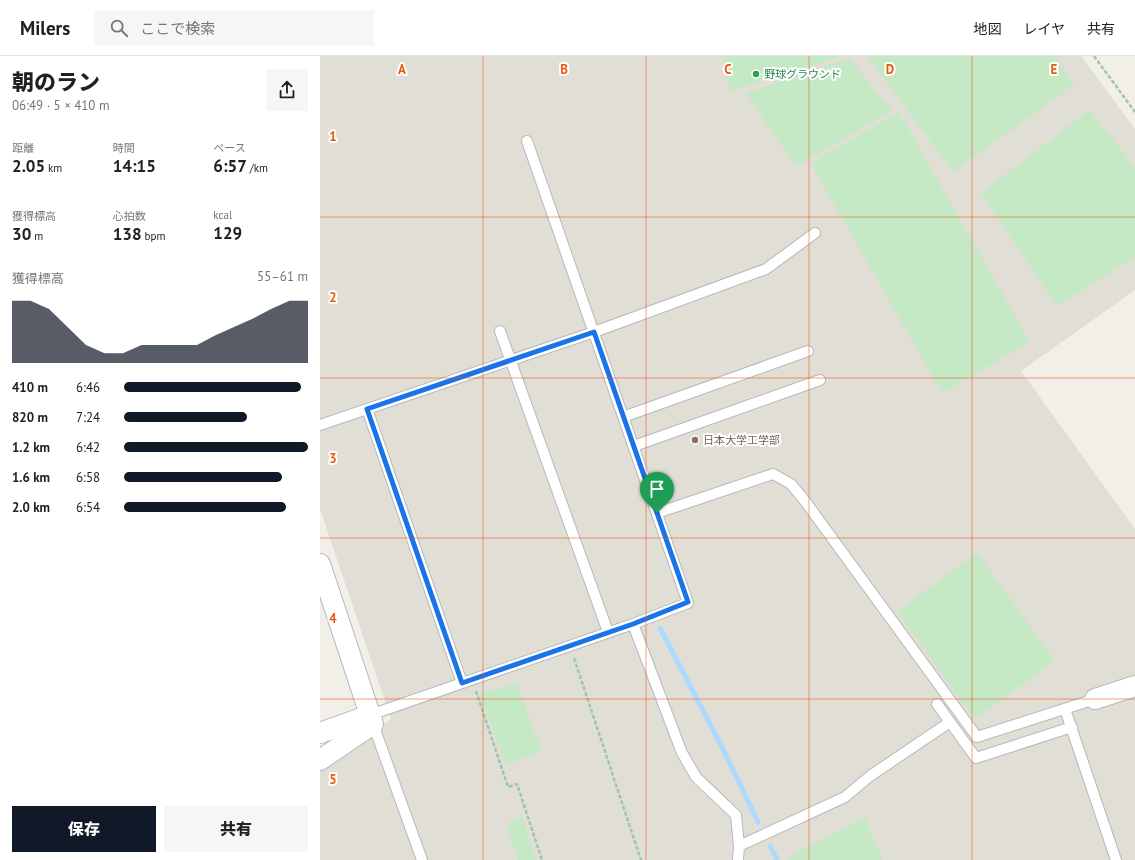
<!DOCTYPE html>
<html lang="ja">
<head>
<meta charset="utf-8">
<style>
	:root { --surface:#fff; --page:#f6f6f6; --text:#202124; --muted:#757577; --line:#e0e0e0; --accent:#111827 }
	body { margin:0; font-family:"PT Sans","Noto Sans JP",sans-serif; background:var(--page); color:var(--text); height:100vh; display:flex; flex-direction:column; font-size:15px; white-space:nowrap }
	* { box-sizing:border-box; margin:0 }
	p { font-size:13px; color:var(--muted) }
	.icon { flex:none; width:22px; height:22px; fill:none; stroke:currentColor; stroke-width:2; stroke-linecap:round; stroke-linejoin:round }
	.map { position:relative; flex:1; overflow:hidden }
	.sheet { display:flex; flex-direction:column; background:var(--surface); width:320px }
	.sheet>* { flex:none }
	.pin { position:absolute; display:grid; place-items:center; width:34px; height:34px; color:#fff; margin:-41px -17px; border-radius:50% 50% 50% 0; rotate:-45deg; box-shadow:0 0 4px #0007 }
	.pin .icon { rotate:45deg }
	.round { display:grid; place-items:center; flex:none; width:42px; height:42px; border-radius:0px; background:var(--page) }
	.head { display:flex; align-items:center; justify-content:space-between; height:68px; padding:0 12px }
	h1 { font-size:22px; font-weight:800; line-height:30px }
	.metrics { display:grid; grid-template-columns:repeat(3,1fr); gap:6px; height:68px; padding:4px 12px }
	.metrics div { display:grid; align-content:center }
	.metrics b { font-size:17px; font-weight:800 }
	.metrics small { font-size:11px; font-weight:400 }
	.metrics p { font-size:11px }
	.chart { height:112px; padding:8px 12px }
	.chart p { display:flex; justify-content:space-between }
	.chart svg { width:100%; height:72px; margin-top:4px; fill:var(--accent); opacity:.7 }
	.action { display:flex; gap:8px; margin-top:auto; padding:8px 12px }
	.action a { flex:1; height:46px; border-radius:0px; background:var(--accent); color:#fff; font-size:16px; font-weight:800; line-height:46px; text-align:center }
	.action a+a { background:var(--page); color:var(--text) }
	ul { padding:0 12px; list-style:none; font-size:13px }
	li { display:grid; grid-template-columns:64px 48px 1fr; align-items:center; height:30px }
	li i { height:10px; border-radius:5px; background:var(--accent) }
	header { display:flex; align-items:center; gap:24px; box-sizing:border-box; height:56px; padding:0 20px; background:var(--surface); border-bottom:1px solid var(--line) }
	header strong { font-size:19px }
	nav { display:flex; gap:22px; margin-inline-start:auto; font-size:14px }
	.search { width:280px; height:36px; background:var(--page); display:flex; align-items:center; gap:10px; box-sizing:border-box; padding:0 14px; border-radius:0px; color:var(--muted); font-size:15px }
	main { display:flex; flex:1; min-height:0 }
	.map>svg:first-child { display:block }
</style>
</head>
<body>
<header>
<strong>Milers</strong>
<div class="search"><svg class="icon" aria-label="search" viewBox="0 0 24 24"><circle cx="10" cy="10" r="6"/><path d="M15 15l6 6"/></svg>ここで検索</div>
<nav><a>地図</a><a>レイヤ</a><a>共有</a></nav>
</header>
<main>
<section class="sheet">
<div class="head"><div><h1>朝のラン</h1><p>06:49 · 5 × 410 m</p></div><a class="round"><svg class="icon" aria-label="share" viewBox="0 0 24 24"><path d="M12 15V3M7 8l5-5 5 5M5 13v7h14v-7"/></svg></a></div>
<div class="metrics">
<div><p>距離</p><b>2.05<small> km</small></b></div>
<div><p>時間</p><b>14:15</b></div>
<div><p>ペース</p><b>6:57<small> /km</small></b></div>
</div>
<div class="metrics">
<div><p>獲得標高</p><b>30<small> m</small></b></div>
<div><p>心拍数</p><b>138<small> bpm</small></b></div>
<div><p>kcal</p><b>129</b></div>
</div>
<div class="chart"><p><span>獲得標高</span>55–61 m</p>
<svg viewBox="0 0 160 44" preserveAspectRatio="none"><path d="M0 44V6L10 6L20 11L30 22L40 33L50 38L60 38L70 33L80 33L90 33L100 33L110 27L120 22L130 17L140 11L150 6L160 6V44z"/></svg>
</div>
<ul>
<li><b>410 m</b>6:46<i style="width:96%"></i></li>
<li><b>820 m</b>7:24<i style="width:67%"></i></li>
<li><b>1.2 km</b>6:42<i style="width:100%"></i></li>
<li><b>1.6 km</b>6:58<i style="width:86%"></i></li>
<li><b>2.0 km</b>6:54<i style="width:88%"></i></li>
</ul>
<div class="action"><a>保存</a><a>共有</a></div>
</section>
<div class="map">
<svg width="815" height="804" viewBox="0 0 815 804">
	<rect width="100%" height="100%" fill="#f1efe8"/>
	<!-- education -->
	<path fill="#e1ded6" d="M 0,0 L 761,0 L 815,73 L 815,234 L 701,315 L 815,473 L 815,804 L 0,804 L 0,713 L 71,663 L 0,453 Z"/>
	<!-- grass -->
	<path fill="#c5e8c5" d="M 402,0 L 518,0 L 517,2 L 411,35 Z
		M 547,0 L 734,0 L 755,28 L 633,116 Z
		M 529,2 L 572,55 L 476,111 L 426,37 Z
		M 770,54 L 815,112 L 815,201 L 737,250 L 661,137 Z
		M 579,56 L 710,286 L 622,337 L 491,107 Z
		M 657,497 L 735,605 L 655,663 L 577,555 Z
		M 197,627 L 221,695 L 186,709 L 160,638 Z
		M 202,760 L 216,804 L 198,804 L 186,768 Z
		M 545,761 L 562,804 L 468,804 L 467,802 Z"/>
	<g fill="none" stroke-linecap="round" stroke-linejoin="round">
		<!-- stream -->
		<path stroke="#aadaff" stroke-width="5" d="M 340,572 L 404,695 L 438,766
			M 450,790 L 457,804"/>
		<defs>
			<path id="service" d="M 180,275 L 288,576
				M 47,353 L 142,627
				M 303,361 L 488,295
				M 0,369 L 274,276 L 446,213 L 495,177
				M 314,390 L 500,324
				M 337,457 L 453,418 L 471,428 L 485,445 L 657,681 L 775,643
				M 313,568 L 362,697 L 376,721 L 416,759 L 419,790 L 418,804
				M 617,648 L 656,702 L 752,671
				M 745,653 L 796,804
				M 50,659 L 313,568 L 368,547 L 207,85
				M 53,668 L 102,804
				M 419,790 L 525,741 L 550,720 L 630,666"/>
			<path id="minor" d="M 0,508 L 53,668 L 0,704
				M 775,643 L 815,630
				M 0,677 L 50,659"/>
		</defs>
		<!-- service casing -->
		<use href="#service" stroke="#b5b8bc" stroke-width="12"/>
		<!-- minor casing -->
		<use href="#minor" stroke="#b5b8bc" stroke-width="22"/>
		<!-- path -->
		<path stroke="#9cc7a9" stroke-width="2.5" stroke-dasharray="4 2" stroke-linecap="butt" d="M 774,0 L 815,56
			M 254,602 L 321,804
			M 156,635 L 188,731 L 197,728 L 222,804"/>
		<!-- service -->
		<use href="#service" stroke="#fff" stroke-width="10"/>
		<!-- minor -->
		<use href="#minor" stroke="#fff" stroke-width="20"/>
	</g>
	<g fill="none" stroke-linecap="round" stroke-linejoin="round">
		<defs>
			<path id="route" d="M 274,276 L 368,546 L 313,568 L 142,627 L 47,353 Z"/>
		</defs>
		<!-- route casing -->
		<use href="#route" stroke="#fff" stroke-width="8"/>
		<!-- route -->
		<use href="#route" stroke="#1a73e8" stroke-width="5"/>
	</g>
	<!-- grid -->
	<path fill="none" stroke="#e8590c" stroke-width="1" stroke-opacity="0.55" d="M 163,0 L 163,804M 326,0 L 326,804M 489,0 L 489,804M 652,0 L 652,804M 0,161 L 815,161M 0,322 L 815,322M 0,482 L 815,482M 0,643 L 815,643"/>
	<!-- markers -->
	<circle fill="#2e9e5b" stroke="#fff" stroke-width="1.5" cx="436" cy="18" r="4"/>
	<circle fill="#8d6e63" stroke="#fff" stroke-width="1.5" cx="375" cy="384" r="4"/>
	<g text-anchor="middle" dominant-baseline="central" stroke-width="4" stroke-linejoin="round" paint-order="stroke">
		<!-- leisure labels -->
		<g font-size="11" fill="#27864d" stroke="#fff" text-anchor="start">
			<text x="444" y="18">野球グラウンド</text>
		</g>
		<!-- education labels -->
		<g font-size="11" fill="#785e54" stroke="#fff" text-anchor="start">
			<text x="383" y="384">日本大学工学部</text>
		</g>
	</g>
	<g font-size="13" text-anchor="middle" font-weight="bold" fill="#e8590c" stroke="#fff" stroke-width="4" stroke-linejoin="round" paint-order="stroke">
		<text x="82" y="18">A</text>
		<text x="244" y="18">B</text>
		<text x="408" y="18">C</text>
		<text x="570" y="18">D</text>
		<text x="734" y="18">E</text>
		<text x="13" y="85">1</text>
		<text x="13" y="246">2</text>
		<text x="13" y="407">3</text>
		<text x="13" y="567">4</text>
		<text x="13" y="728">5</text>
	</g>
</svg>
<div class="pin" style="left:337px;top:457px;background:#1e9e55"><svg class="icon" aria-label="arrive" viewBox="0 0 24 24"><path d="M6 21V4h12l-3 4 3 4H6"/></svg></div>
</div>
</main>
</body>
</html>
